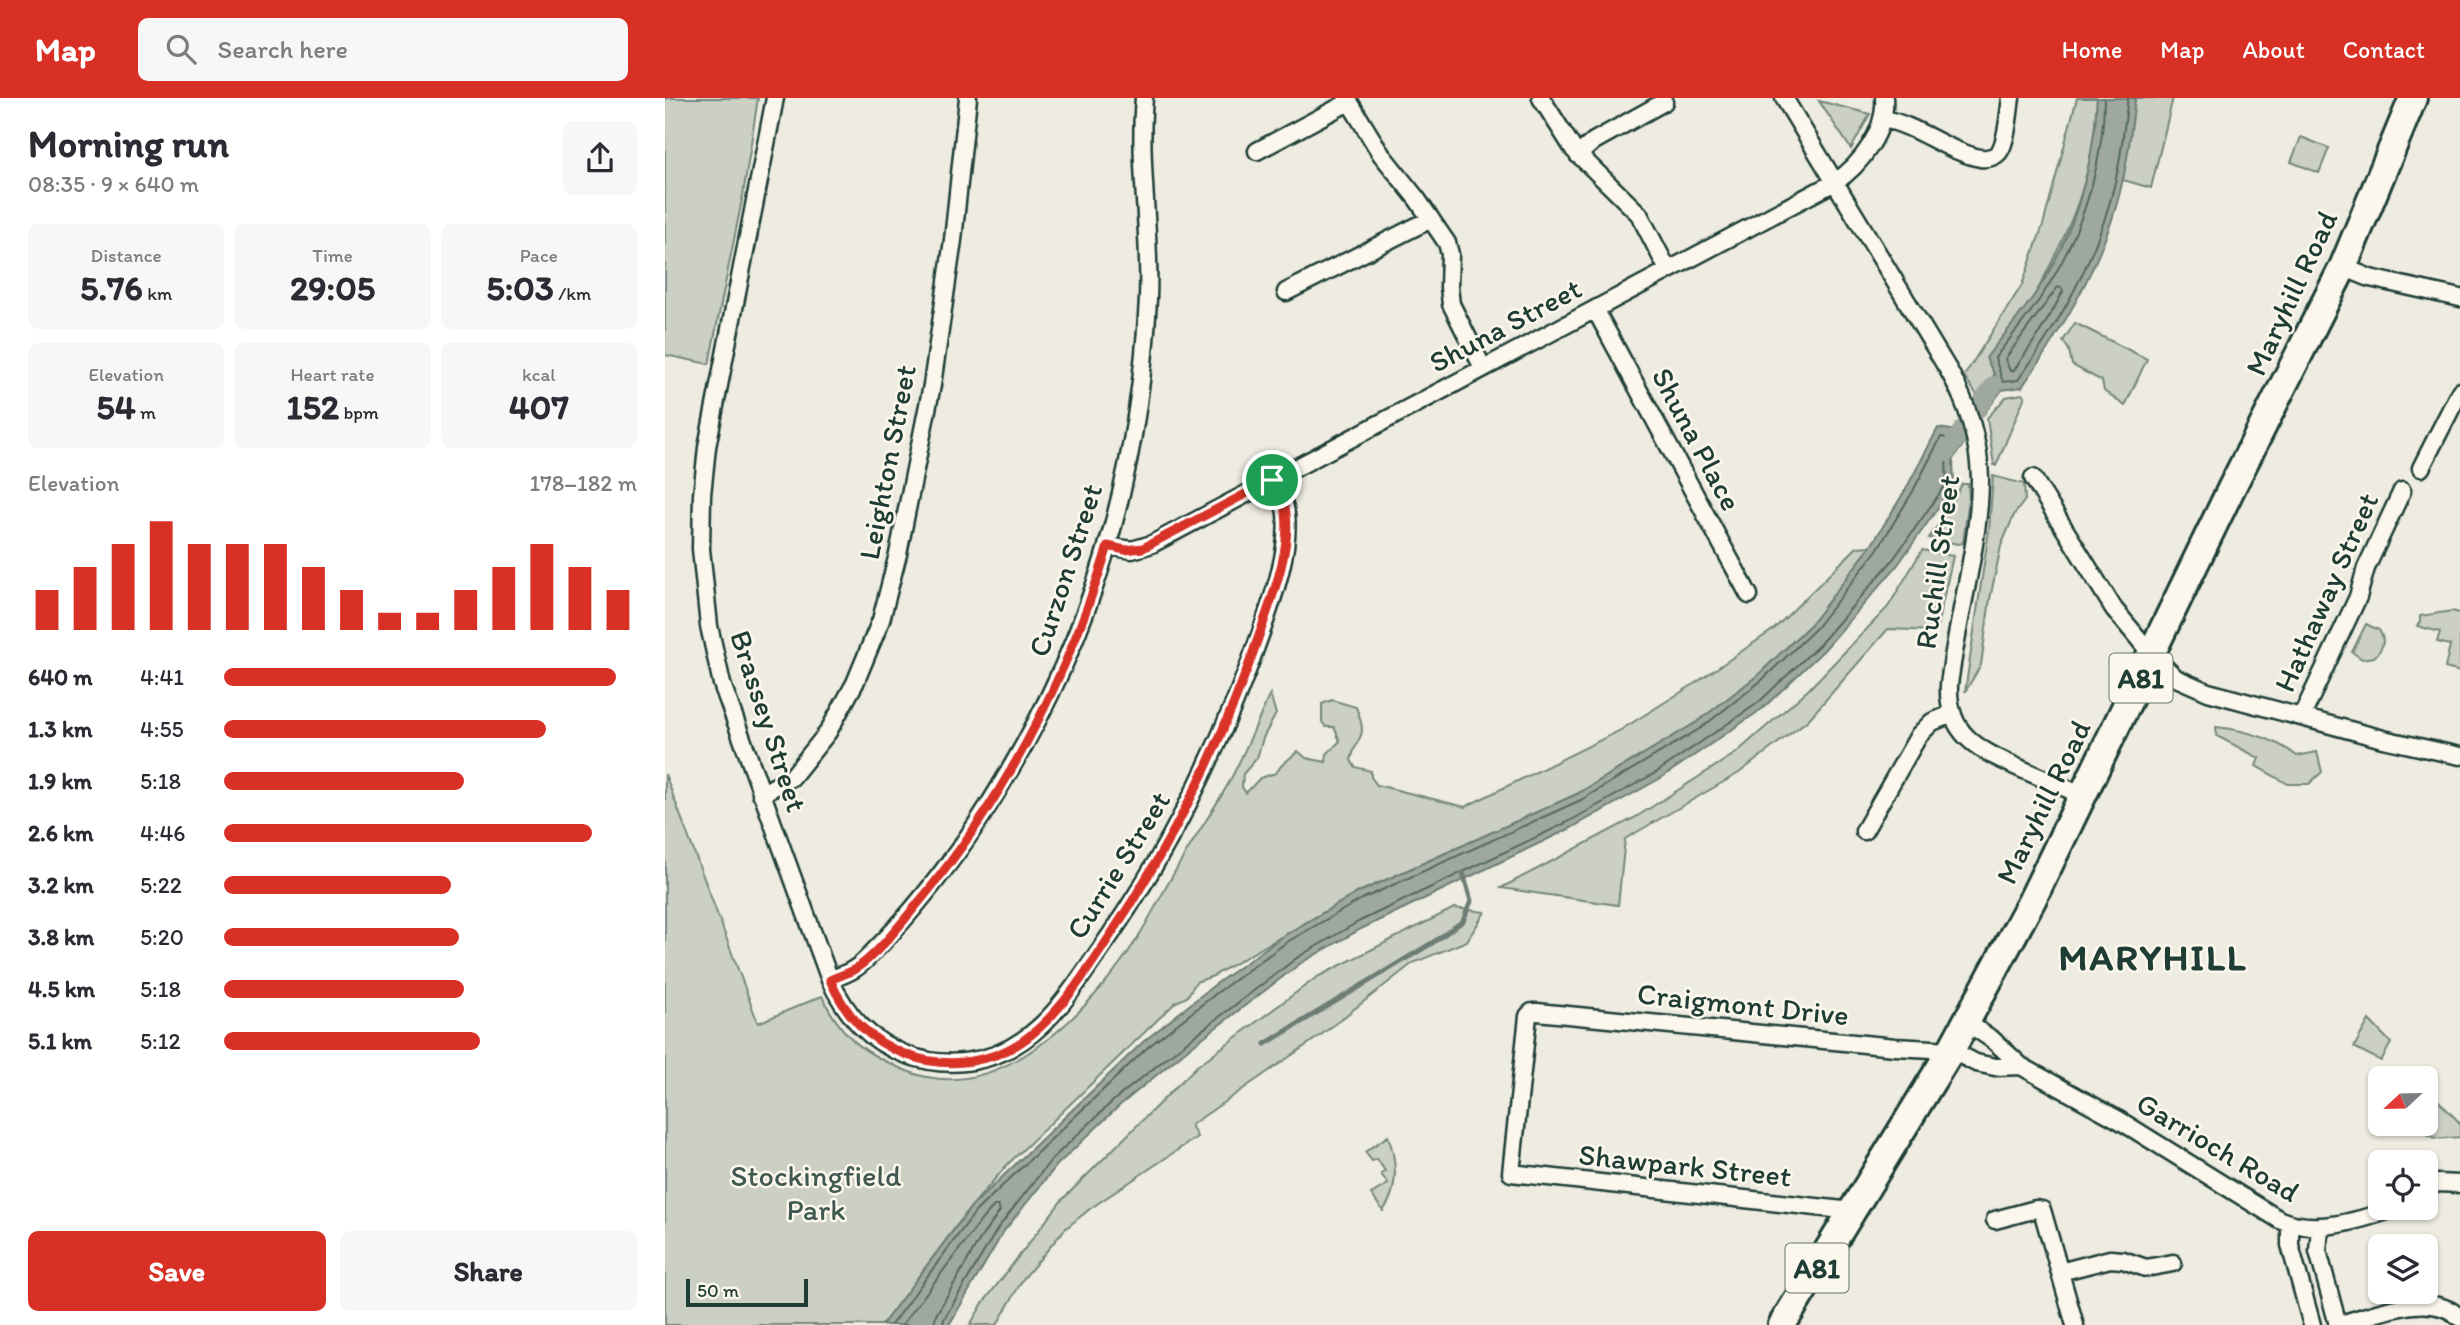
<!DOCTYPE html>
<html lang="en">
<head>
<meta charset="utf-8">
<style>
	:root { --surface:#fff; --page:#f7f7f7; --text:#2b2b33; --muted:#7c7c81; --accent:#d93025 }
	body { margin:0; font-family:Itim,sans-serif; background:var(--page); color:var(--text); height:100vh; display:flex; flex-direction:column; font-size:26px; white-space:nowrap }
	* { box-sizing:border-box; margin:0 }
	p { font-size:23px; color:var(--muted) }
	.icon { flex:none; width:38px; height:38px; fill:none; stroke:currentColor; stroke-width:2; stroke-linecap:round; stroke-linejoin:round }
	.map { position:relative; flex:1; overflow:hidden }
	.panel { display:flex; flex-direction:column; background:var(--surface); width:665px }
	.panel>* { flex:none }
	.needle { width:46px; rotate:248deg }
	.buttons { position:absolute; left:1703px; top:968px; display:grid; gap:14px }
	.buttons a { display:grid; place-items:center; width:70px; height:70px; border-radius:10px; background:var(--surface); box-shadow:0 2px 5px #0004; font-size:35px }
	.scale { position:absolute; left:21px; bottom:18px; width:122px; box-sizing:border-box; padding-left:7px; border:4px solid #1f3d34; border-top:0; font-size:19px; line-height:24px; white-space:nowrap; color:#1f3d34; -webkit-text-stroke:5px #fbf7ec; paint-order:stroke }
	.pin { position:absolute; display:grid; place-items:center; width:60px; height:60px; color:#fff; margin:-30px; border:4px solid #fff; border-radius:50%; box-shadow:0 2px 7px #0007 }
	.round { display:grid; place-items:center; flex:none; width:74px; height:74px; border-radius:10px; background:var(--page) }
	.headline { display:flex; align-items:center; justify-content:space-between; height:119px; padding:0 28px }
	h1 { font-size:38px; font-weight:800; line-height:52px }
	.figures { display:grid; grid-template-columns:repeat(3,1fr); gap:10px; height:119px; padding:7px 28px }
	.figures div { display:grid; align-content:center; border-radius:10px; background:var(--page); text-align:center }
	.figures b { font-size:35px; font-weight:800 }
	.figures small { font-size:19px; font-weight:400 }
	.figures p { font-size:19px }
	.chart { height:196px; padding:14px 28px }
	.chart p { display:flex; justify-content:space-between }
	.chart svg { width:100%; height:126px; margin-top:7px; stroke:var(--accent); stroke-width:6 }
	.primary-button { display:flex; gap:14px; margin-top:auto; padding:14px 28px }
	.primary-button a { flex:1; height:80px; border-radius:10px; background:var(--accent); color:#fff; font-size:28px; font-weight:800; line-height:80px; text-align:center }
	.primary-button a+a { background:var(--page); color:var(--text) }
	ul { padding:0 28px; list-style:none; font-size:23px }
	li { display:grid; grid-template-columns:112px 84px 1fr; align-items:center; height:52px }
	li i { height:18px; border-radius:9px; background:var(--accent) }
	header { display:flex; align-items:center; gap:42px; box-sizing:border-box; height:98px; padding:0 35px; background:var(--accent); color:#fff }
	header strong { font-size:33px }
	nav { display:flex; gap:38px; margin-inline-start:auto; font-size:24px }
	.search { width:490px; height:63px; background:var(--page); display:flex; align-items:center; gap:18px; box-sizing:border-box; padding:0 24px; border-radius:10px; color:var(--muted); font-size:26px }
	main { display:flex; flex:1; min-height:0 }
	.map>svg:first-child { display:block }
</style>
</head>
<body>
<header>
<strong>Map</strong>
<div class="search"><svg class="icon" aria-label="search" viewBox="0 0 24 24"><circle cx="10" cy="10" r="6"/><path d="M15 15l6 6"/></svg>Search here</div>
<nav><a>Home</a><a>Map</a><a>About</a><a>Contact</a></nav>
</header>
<main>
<section class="panel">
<div class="headline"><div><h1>Morning run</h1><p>08:35 · 9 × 640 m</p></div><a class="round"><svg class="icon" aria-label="share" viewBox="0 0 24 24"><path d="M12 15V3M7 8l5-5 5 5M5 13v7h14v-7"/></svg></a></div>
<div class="figures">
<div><p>Distance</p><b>5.76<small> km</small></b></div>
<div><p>Time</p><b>29:05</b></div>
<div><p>Pace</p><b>5:03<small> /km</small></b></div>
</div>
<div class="figures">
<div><p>Elevation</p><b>54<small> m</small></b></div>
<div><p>Heart rate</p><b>152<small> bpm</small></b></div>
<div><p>kcal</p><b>407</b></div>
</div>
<div class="chart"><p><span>Elevation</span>178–182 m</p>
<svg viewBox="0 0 160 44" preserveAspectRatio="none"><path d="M5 44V30M15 44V22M25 44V14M35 44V6M45 44V14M55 44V14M65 44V14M75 44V22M85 44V30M95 44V38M105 44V38M115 44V30M125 44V22M135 44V14M145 44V22M155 44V30"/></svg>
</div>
<ul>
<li><b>640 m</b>4:41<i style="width:95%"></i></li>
<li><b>1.3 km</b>4:55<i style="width:78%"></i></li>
<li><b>1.9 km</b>5:18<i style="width:58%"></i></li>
<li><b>2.6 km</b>4:46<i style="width:89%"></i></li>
<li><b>3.2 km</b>5:22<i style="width:55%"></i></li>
<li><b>3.8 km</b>5:20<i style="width:57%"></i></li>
<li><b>4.5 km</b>5:18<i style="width:58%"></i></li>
<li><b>5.1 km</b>5:12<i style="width:62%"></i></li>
</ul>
<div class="primary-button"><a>Save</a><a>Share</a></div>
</section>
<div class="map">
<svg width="1795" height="1227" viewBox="0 0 1795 1227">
	<rect width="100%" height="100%" fill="#eeece1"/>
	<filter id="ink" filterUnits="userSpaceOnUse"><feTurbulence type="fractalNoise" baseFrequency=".0143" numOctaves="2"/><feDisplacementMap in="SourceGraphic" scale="14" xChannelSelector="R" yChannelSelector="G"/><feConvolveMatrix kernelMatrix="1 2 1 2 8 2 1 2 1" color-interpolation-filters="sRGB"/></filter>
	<g filter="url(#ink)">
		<!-- green -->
		<path fill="#cbcfc4" stroke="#75867c" stroke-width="2" d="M 0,0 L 93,0 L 78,97 L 44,266 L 0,257 Z
			M 1412,0 L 1432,0 C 1429,80 1407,127 1370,197 C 1351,231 1337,268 1314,300 L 1299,278 L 1357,187 L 1378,127 Z
			M 1470,0 L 1508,0 L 1486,90 L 1458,82 Z
			M 1154,3 L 1205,16 L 1186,51 Z
			M 1636,39 L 1664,50 L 1654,75 L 1626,64 Z
			M 1410,225 L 1482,261 L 1460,308 L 1439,293 L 1437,283 L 1407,267 L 1404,252 L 1398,243 Z
			M 1357,296 L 1360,298 L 1331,368 L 1329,367 L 1322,320 L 1341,299 Z
			M 1328,378 L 1359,386 L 1360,402 L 1349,417 L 1336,448 L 1325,501 L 1316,567 L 1300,594 L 1324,432 Z
			M 1297,386 L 1303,386 L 1304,400 L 1298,445 L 1293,446 L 1264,440 L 1284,411 Z
			M 1206,448 L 1146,526 L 1092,578 L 1032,624 L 912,696 L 694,794 L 548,878 L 531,884 L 522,899 L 511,904 L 342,1067 L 306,1109 L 217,1227 L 0,1227 L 0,676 L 93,925 L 157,898 C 177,940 200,956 242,973 C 333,1010 425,913 470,844 C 486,819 499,791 515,765 C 530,739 547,714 562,688 C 578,659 591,627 605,596 L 611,616 L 598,640 L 592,660 L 578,676 L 577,689 L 581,695 L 595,680 L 611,675 L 616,668 L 633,653 L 641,660 L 661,664 L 662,656 L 675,643 L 669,629 L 661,629 L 657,624 L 657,606 L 667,602 L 691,609 C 704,643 693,633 686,662 L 690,669 L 706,673 L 706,679 L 712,687 L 800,709 L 954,633 L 1029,586 L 1109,531 L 1192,449 Z
			M 1257,452 L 1288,458 L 1271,533 L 1223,531 L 1143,622 L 1074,675 L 960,741 L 953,807 L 836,790 L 971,719 L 1071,655 L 1143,592 L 1223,509 Z
			M 1787,513 L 1795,515 L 1795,574 L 1780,570 L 1785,547 L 1772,544 L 1775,534 L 1752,528 L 1755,524 L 1755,518 Z
			M 1701,526 L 1714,532 C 1721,542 1718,551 1709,559 L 1697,561 L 1687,554 Z
			M 1551,629 C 1579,632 1609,640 1632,658 L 1652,654 L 1657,674 L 1644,686 L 1623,686 L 1591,668 L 1594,660 L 1552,638 Z
			M 789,810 L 820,814 L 802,843 L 748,865 L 656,937 L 526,1027 L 532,1039 L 426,1110 L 400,1131 L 358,1181 L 332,1227 L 305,1227 L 318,1205 L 397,1102 L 532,968 L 652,879 Z
			M 1704,922 L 1726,945 L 1716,963 L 1689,949 Z
			M 1761,990 L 1795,1025 L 1795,1039 C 1775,1041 1766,1044 1753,1027 L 1760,1026 Z
			M 723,1038 C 732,1062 734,1092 718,1113 L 706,1096 L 723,1086 L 716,1076 L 720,1073 L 712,1061 L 707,1063 L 700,1054 Z"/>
		<!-- water -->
		<path fill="#9fa89f" stroke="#6c7d74" stroke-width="2" d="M 1432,0 L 1470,0 C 1467,27 1464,54 1458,81 C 1442,157 1401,226 1357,289 L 1337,292 L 1319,316 L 1314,300 L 1330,278 L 1321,260 C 1337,239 1355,218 1370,196 C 1409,139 1429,69 1432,0 Z
			M 1273,330 L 1292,333 L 1300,344 L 1288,361 L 1289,387 L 1232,468 L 1159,552 L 1097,611 L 996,680 L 906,730 L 696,831 L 636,865 L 528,947 L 454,1008 L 392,1067 L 339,1133 L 284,1227 L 217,1227 L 306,1109 L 478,944 L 548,888 L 618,838 L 694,794 L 912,696 L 1032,624 L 1092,578 L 1146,526 L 1206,448 L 1241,391 Z"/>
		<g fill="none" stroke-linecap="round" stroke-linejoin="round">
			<!-- shore -->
			<path stroke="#52685f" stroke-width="2" d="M 1439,0 C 1439,69 1414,142 1376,199 C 1362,220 1345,240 1330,260 L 1338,284 L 1353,282 C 1397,222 1435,153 1451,80 C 1457,54 1459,27 1463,0
				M 1392,190 L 1396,189 L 1398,193 C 1385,221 1367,247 1349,272 L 1345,273 L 1340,261 Z
				M 226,1227 L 311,1113 L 483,949 L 553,894 L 622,844 L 697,801 L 916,702 L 1036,630 L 1096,583 L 1151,530 L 1212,452 L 1247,395 L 1276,339 L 1289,341 L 1290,346 L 1281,360 L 1282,385 L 1227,463 L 1154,547 L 1093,605 L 992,674 L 903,724 L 693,824 L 633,859 L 524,942 L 449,1002 L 386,1062 L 333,1130 L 279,1221 L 278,1227
				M 237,1227 L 318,1120 L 329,1108 L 333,1108 L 335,1113 L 315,1141 L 271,1217 L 269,1227"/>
			<!-- stream -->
			<path stroke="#6c7d74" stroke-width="5" d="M 600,946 L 767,845 L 798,823 L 806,803 L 798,775"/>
			<!-- canal -->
			<path stroke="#9fa89f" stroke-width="18" d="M 1281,355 L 1329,287"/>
			<defs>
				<path id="street" d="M 110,0 L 42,349 L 37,397 L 36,451 L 44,528 L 57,586 L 165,882 C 182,918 204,943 242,957 C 281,971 324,966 358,942 C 388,922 410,888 430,859 C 503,757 557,647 598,529 C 609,497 625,451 621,416 C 620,404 613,393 607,382
					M 682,0 L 716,56 L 752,101 L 782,145 L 785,156 L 784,189 L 786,206 L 818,270
					M 876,0 L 909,52 L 974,116 L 1003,172
					M 1119,0 L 1284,273 C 1302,305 1314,343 1315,380 C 1315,446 1292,520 1284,587 C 1282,637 1313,651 1352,669 C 1374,679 1397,688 1418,698
					M 1218,21 C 1252,27 1283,54 1315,60 C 1322,61 1330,59 1334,54 C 1342,44 1344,13 1346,0
					M 592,53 L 684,4
					M 913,57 L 929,43 L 999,4
					M 1678,169 L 1705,180 L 1795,200
					M 621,194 L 766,121
					M 930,211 L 1084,497
					M 1756,370 L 1795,293
					M 1368,380 L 1449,511 L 1487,557 L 1511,580 L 1543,594 L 1718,641 L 1795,658
					M 443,448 L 467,452 L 487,446 L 1170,84 C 1195,68 1222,32 1219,0
					M 1637,618 L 1693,499 L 1701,470 L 1737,393
					M 96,696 L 127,679 L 163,634 L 190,585 L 216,522 L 233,456 L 267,287 L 288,142 L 303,0
					M 1199,733 L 1254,637 L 1267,624 L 1287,616
					M 165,882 C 173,878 182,876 189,871 C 198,866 205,857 212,850 C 240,822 264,792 287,761 C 314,725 336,688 358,649 C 436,508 475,361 483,201 C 486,134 473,67 479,0
					M 1301,924 L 1328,942 L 1356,968 L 1454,1022 L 1615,1122 C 1652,1137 1695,1122 1731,1110
					M 1760,1093 L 1771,1085 L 1795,1086
					M 1187,1113 L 846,1075 L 863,918 L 867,914 L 872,914 L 1230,949 L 1286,952 L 1311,965 L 1330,969 L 1356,968
					M 1330,1122 L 1371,1111 L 1377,1112 L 1410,1227
					M 1625,1126 L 1625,1147 L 1647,1227
					M 1655,1130 L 1653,1153 L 1673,1227
					M 1395,1174 L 1445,1161 L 1458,1162 L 1481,1170 L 1508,1165
					M 1672,1227 C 1707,1218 1766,1190 1795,1220"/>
				<path id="primary" d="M 1117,1227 L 1286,952 L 1367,802 L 1567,389 L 1678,169 L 1748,0"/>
			</defs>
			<!-- street casing -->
			<use href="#street" stroke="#1f3d34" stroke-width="21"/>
			<!-- primary casing -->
			<use href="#primary" stroke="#1f3d34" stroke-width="32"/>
			<!-- street -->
			<use href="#street" stroke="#fbf7ec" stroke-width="16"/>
			<!-- primary -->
			<use href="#primary" stroke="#fbf7ec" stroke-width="26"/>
		</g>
	</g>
	<g fill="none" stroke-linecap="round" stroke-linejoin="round" filter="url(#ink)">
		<defs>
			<path id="route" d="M 607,382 C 613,393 620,404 621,416 C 626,450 608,497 597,529 C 559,643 509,742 443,841 C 421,874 397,912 367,936 C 332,965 284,972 242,957 C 204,943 181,918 165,882 C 173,878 182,876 190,871 C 213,857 241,819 259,798 C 343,695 404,575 443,448 L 460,452 L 478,450 Z"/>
		</defs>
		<!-- route casing -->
		<use href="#route" stroke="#fff" stroke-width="14"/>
		<!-- route -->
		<use href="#route" stroke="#d93025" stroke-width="9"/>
	</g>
	<g text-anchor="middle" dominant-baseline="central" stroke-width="5" stroke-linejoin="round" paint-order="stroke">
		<!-- shield labels -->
		<g fill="#fbf7ec" stroke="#61756b" stroke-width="2">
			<rect x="1444.5" y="555.5" width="63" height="49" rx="5"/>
			<rect x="1120.5" y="1145.5" width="63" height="49" rx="5"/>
		</g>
		<g font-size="28" font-weight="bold" fill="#1f3d34">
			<text x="1476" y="580">A81</text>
			<text x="1152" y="1170">A81</text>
		</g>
		<!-- street labels -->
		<g font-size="30" fill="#1f3d34" stroke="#fbf7ec">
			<text transform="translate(1626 195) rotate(-65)">Maryhill Road</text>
			<text transform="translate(840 227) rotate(-28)">Shuna Street</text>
			<text transform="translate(1032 341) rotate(62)">Shuna Place</text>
			<text transform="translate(222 364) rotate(-79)">Leighton Street</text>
			<text transform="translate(1272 464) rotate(-82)">Ruchill Street</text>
			<text transform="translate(400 472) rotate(-72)">Curzon Street</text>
			<text transform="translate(1661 494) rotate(-66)">Hathaway Street</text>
			<text transform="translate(104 623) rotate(72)">Brassey Street</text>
			<text transform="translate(1378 704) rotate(-64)">Maryhill Road</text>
			<text transform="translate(453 767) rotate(-58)">Currie Street</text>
			<text transform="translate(1078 906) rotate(6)">Craigmont Drive</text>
			<text transform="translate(1553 1049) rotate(31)">Garrioch Road</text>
			<text transform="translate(1020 1067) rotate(6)">Shawpark Street</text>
		</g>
		<!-- park labels -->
		<g font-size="30" fill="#415a51" stroke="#fbf7ec">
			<text x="151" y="1077">Stockingfield<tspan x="151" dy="34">Park</tspan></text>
		</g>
		<!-- district labels -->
		<g font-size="37" font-weight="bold" letter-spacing="2" fill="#1f3d34" stroke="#fbf7ec">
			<text x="1488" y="859">MARYHILL</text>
		</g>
	</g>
</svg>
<div class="buttons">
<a><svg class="needle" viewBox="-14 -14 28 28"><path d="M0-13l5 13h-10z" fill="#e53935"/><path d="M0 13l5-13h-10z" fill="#7c7c81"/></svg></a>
<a><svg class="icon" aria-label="locate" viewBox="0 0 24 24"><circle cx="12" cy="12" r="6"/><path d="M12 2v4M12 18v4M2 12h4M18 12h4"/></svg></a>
<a><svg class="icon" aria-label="layers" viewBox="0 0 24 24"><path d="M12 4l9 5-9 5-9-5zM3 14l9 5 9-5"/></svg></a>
</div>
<div class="scale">50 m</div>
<div class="pin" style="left:607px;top:382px;background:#1e9e55"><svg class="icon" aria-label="arrive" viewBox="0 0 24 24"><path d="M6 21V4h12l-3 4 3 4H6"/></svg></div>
</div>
</main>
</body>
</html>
